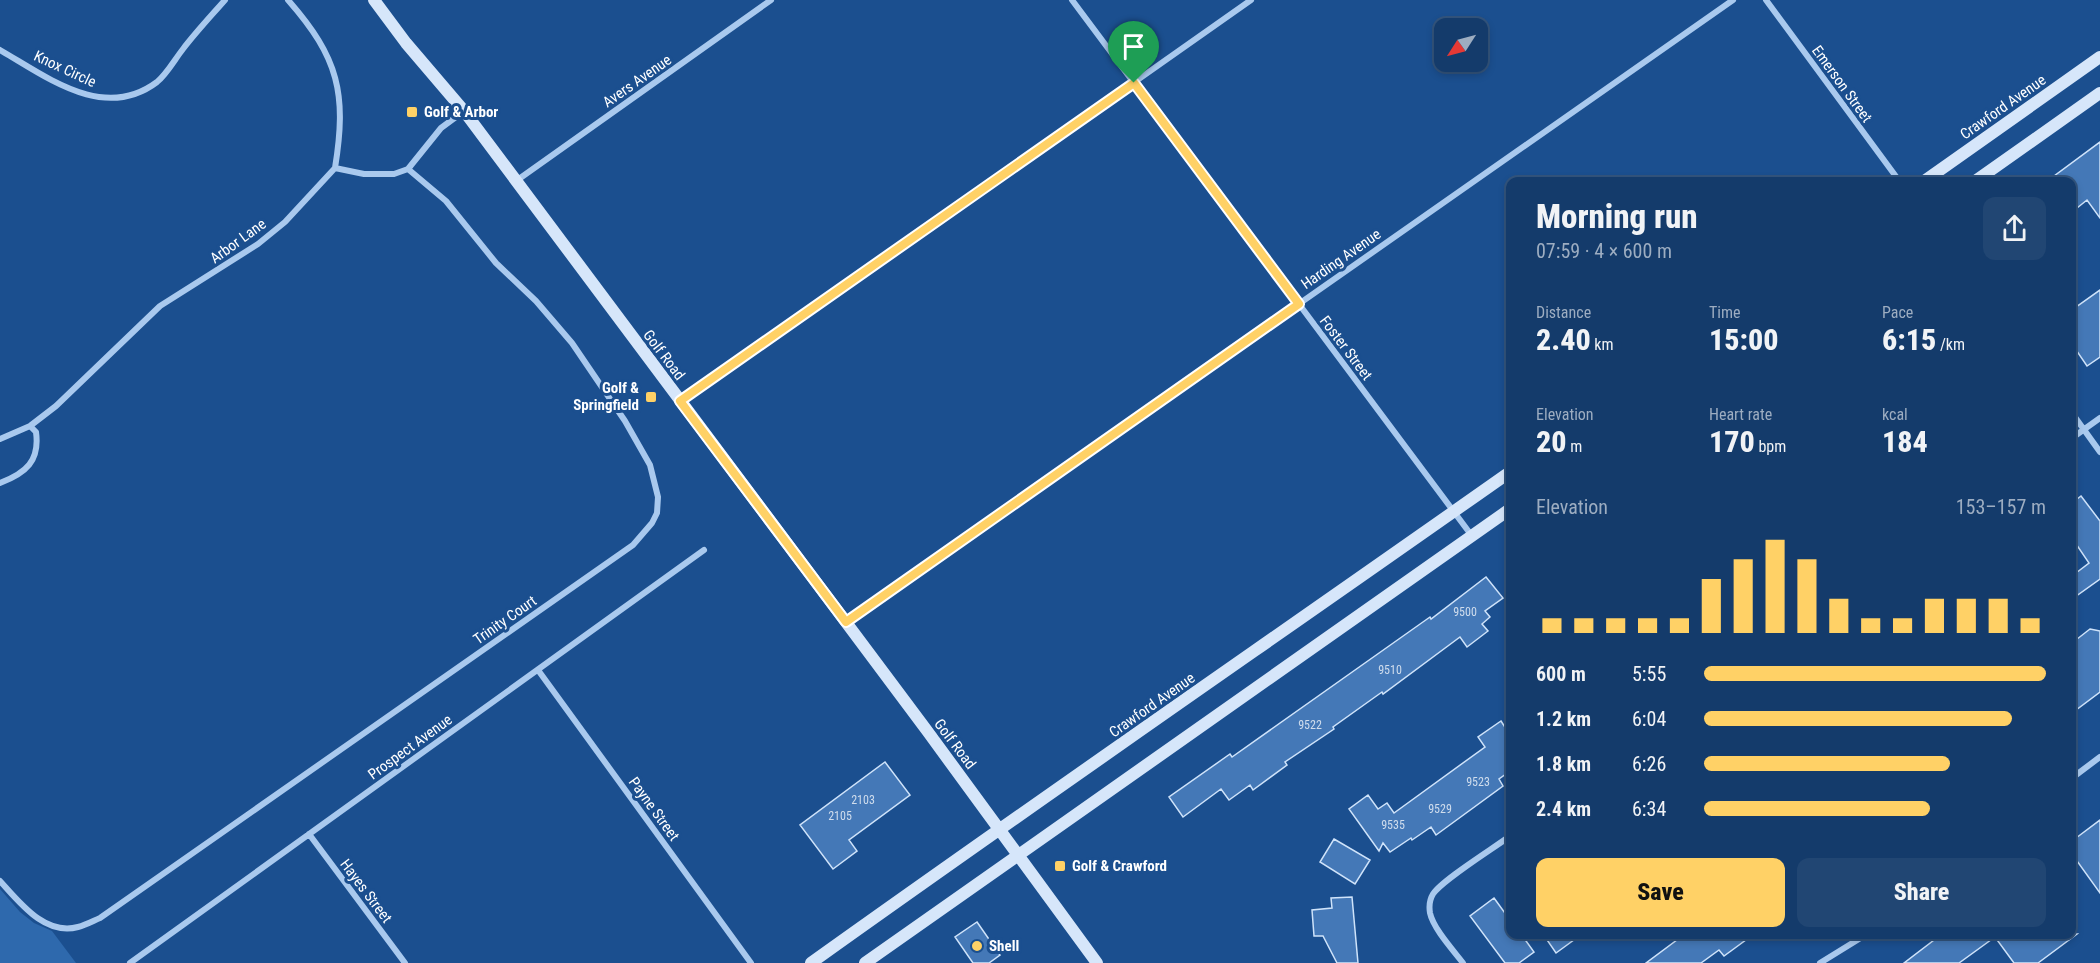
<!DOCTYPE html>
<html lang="en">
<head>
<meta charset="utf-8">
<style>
	:root { --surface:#143b6b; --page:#214673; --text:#f1f3f6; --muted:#9dadc1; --line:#33557e; --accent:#ffd166 }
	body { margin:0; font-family:"Roboto Condensed",sans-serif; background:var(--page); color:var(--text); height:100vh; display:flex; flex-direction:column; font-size:22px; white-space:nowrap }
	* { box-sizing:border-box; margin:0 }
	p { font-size:20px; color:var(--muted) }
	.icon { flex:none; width:33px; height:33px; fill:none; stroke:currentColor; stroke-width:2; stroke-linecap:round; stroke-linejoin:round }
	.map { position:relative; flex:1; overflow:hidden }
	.sheet { position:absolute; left:1506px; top:177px; width:570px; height:762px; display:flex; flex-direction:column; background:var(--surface); border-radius:12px; box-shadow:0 3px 9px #0003,0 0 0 2px var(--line) }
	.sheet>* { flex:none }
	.needle { width:39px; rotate:234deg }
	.buttons { position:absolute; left:1434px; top:18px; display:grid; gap:12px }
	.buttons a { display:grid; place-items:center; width:54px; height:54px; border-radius:12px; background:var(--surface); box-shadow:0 3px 9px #0003,0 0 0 2px var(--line); font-size:30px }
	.pin { position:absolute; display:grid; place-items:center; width:51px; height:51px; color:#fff; margin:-62px -26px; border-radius:50% 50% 50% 0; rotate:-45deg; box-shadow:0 0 6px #0007 }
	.pin .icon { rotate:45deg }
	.round { display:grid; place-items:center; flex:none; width:63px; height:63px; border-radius:12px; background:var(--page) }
	.headline { display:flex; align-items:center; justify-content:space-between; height:102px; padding:0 30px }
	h1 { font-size:33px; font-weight:800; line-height:45px }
	.stats { display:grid; grid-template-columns:repeat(3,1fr); gap:9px; height:102px; padding:6px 30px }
	.stats div { display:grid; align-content:center }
	.stats b { font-size:30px; font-weight:800 }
	.stats small { font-size:16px; font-weight:400 }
	.stats p { font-size:16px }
	.chart { height:168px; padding:12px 30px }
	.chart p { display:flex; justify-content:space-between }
	.chart svg { width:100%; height:108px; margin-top:6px; stroke:var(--accent); stroke-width:6 }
	.primary-button { display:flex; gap:12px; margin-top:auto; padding:12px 30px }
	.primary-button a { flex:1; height:69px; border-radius:12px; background:var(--accent); color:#111; font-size:24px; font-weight:800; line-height:69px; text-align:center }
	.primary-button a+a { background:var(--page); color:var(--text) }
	ul { padding:0 30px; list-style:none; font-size:20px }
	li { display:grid; grid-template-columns:96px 72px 1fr; align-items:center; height:45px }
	li i { height:15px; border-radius:8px; background:var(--accent) }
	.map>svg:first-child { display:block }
</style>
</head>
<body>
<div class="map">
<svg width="2100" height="963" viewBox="0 0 2100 963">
	<rect width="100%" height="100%" fill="#1b4f8f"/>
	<!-- green -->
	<path fill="#2e69ad" d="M 0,889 L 20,912 L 34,923 L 52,931 L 76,963 L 0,963 Z"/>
	<!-- building -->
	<path fill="#4478b7" stroke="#cfe3fa" stroke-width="1.5" d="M 2100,142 L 2100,218 L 2087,200 L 2072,212 L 2072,182 L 2046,182 Z
		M 2100,290 L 2100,357 L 2087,366 L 2072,344 L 2072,310 Z
		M 2081,496 L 2100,521 L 2100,579 L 2072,599 L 2072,576 L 2089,563 L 2072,538 L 2072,503 Z
		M 1486,577 L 1503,598 L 1485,611 L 1490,617 L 1482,624 L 1488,631 L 1467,647 L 1460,637 L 1383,694 L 1382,692 L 1333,727 L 1334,729 L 1285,762 L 1287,765 L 1253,790 L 1250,785 L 1229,800 L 1221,789 L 1183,817 L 1169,797 L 1230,754 L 1232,757 L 1430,617 L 1431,619 Z
		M 2090,629 L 2100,631 L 2100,692 L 2072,713 L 2072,643 Z
		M 1501,721 L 1510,735 L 1510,771 L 1499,779 L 1503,786 L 1436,835 L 1431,827 L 1412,840 L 1411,838 L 1390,852 L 1383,843 L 1379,851 L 1349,809 L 1368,795 L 1378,809 L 1387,803 L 1394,813 L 1485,747 L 1478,737 Z
		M 885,762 L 910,795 L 849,840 L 857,851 L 833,869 L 800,825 Z
		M 2100,820 L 2100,893 L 2072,854 L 2072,841 Z
		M 1334,839 L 1370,860 L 1355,884 L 1320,862 Z
		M 1352,897 L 1358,963 L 1337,963 L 1323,936 L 1314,936 L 1312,910 L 1332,908 L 1331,898 Z
		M 1494,898 L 1510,920 L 1510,934 L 1521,934 L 1534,952 L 1519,963 L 1505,963 L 1470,916 Z
		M 977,922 L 1000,955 L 989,963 L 973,963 L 955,937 Z
		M 1543,934 L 1582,934 L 1556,953 Z
		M 1685,934 L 1754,934 L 1724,956 L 1719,950 L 1701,963 L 1646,963 Z
		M 1942,934 L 2077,934 L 2038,963 L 2014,963 L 1995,937 L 1959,963 L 1904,963 Z"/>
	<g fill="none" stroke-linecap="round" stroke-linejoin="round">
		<!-- street -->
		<path stroke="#a9c9ee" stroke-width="6" d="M 288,0 C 339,58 347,94 335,168
			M 1072,0 L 1472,536
			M 1766,0 L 1900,182
			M 0,50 C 47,77 104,122 157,82 C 167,74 175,59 183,49 C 196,32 211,16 225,0
			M 516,181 L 771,0
			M 681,401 L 1251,0
			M 2072,413 L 2100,452
			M 2072,438 L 2100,418
			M 0,439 L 30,426 L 56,406 L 160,306 L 258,244 L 285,222 L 335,168 L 364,174 L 394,174 L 408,169 L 441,128 L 464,111
			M 0,483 C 26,473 40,461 36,432 L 30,426
			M 846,621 L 1733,0
			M 538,670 L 751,963
			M 2072,778 L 2100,757
			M 309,834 L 405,963
			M 0,881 C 20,903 45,936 78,927 C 86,925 93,921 100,918 L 633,545 L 652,523 L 657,513 L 658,497 L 650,465 L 625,421 L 572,343 L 536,301 L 496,263 L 446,201 L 408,169
			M 130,963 L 704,550
			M 1463,963 C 1453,950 1433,928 1430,913 C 1429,907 1430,899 1433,894 C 1442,880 1494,848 1510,836
			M 1820,963 L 1867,934"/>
		<!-- secondary -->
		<path stroke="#d6e6fa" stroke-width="12" d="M 374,0 L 406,43 L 464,111 L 928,732 L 1097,963
			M 1923,182 L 2100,57
			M 1974,182 L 2100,93
			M 811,963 C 1043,797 1277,636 1510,472
			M 865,963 L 1510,509"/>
	</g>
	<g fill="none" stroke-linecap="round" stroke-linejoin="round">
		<defs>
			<path id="route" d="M 1134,83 L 1299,304 L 846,622 L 680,401 Z"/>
		</defs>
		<!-- route casing -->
		<use href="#route" stroke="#fff" stroke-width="12"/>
		<!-- route -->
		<use href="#route" stroke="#ffd166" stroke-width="8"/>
	</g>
	<!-- markers -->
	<g fill="#ffd166" stroke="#1b4f8f" stroke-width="2">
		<rect x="406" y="106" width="12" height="12" rx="3"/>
		<rect x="645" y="391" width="12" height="12" rx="3"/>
		<rect x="1054" y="860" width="12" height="12" rx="3"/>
		<circle cx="977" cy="946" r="6"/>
	</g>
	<g text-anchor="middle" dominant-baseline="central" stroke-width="6" stroke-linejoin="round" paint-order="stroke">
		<!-- number labels -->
		<g font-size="12" fill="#d0dded">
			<text x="1465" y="612">9500</text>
			<text x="1390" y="670">9510</text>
			<text x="1310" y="725">9522</text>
			<text x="1478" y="782">9523</text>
			<text x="863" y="800">2103</text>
			<text x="1440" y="809">9529</text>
			<text x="840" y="816">2105</text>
			<text x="1393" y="825">9535</text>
		</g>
		<!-- street labels -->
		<g font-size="15" fill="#fff" stroke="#1b4f8f">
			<text transform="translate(65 69) rotate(25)">Knox Circle</text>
			<text transform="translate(637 81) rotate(-35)">Avers Avenue</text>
			<text transform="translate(1842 84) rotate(54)">Emerson Street</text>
			<text transform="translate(2003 107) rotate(-35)">Crawford Avenue</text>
			<text transform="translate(238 241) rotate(-36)">Arbor Lane</text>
			<text transform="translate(1341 259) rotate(-35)">Harding Avenue</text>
			<text transform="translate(1346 348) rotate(53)">Foster Street</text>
			<text transform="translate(664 355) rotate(53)">Golf Road</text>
			<text transform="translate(505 620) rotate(-35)">Trinity Court</text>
			<text transform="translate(1152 705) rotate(-35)">Crawford Avenue</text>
			<text transform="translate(955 744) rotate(53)">Golf Road</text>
			<text transform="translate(410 747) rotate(-36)">Prospect Avenue</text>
			<text transform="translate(654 809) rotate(54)">Payne Street</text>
			<text transform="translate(366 891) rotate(53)">Hayes Street</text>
		</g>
		<!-- poi labels -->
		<g font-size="15" font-weight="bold" fill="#fff" stroke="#1b4f8f" text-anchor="start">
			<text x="424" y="112">Golf &amp; Arbor</text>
			<text x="639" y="388" text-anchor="end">Golf &amp;<tspan x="639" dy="17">Springfield</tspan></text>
			<text x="1072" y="866">Golf &amp; Crawford</text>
			<text x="989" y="946">Shell</text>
		</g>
	</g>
</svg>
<div class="buttons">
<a><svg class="needle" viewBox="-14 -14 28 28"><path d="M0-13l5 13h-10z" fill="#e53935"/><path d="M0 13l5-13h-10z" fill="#9dadc1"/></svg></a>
</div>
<div class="pin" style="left:1134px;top:83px;background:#1e9e55"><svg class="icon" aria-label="arrive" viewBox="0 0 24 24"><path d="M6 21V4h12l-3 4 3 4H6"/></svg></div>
<section class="sheet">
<div class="headline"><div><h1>Morning run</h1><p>07:59 · 4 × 600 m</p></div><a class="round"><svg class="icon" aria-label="share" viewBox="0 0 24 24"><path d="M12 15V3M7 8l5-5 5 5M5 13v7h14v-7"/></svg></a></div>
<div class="stats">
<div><p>Distance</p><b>2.40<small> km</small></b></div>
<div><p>Time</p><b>15:00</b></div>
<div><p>Pace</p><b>6:15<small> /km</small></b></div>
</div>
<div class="stats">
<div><p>Elevation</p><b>20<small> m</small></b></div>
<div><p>Heart rate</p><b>170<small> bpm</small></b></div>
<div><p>kcal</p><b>184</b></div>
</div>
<div class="chart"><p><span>Elevation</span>153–157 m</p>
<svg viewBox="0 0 160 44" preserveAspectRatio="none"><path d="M5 44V38M15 44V38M25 44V38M35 44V38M45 44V38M55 44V22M65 44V14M75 44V6M85 44V14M95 44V30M105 44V38M115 44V38M125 44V30M135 44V30M145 44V30M155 44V38"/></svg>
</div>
<ul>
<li><b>600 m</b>5:55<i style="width:100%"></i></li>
<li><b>1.2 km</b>6:04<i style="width:90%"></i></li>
<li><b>1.8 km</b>6:26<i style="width:72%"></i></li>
<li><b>2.4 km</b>6:34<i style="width:66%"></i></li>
</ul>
<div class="primary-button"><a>Save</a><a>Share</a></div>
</section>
</div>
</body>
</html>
